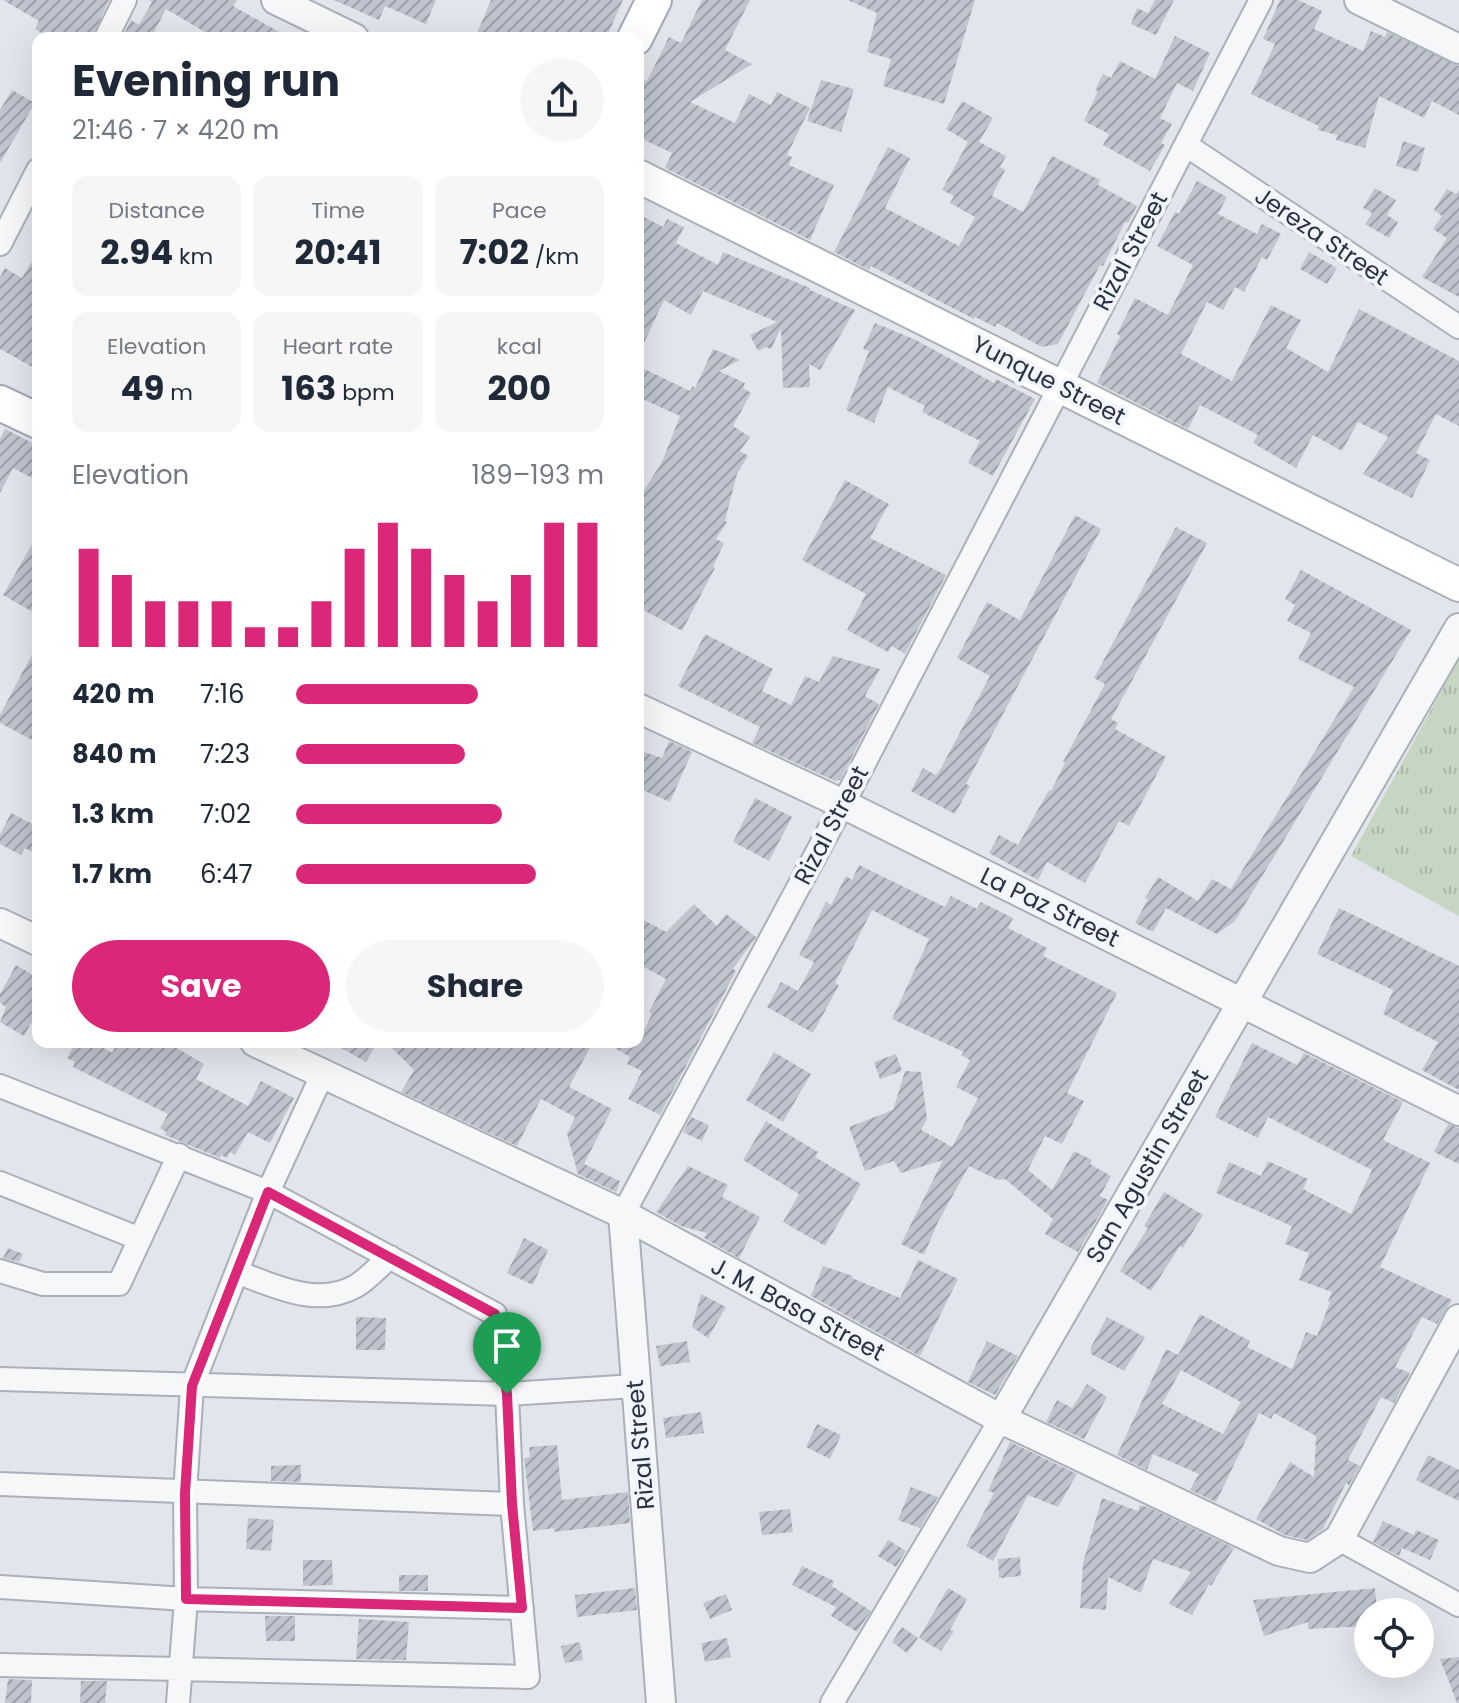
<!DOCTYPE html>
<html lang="en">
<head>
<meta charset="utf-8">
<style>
	:root { --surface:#fff; --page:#f6f6f7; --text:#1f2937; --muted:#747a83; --accent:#db2777 }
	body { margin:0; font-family:Poppins,sans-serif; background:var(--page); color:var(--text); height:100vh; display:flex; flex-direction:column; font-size:30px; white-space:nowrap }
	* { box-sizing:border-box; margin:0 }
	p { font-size:26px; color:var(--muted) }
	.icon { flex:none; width:44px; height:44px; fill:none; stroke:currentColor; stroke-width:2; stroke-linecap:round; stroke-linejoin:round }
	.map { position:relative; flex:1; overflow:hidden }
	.details { position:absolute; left:32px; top:32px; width:612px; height:1016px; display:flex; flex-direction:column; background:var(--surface); border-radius:16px; box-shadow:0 8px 32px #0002 }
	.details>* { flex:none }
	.tools { position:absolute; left:1354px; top:1598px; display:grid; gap:16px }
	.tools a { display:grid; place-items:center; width:80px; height:80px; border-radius:50%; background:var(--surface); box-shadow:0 8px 32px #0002; font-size:40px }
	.pin { position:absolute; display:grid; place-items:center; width:68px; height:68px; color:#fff; margin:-82px -34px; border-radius:50% 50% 50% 0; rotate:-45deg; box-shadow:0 0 8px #0007 }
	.pin .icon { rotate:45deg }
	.round { display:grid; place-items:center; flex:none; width:84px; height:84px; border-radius:42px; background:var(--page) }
	.summary { display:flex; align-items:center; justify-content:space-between; height:136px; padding:0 40px }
	h1 { font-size:44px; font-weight:700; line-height:60px }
	.metrics { display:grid; grid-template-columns:repeat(3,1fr); gap:12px; height:136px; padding:8px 40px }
	.metrics div { display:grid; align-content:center; border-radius:16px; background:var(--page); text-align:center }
	.metrics b { font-size:34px; font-weight:700 }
	.metrics small { font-size:22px; font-weight:400 }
	.metrics p { font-size:22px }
	.chart { height:224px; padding:16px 40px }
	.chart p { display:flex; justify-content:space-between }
	.chart svg { width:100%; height:144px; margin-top:8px; stroke:var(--accent); stroke-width:6 }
	.cta { display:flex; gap:16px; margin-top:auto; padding:16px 40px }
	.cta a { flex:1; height:92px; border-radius:48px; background:var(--accent); color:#fff; font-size:32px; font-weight:700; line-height:92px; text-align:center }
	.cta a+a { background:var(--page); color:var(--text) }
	ul { padding:0 40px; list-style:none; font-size:26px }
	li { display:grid; grid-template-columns:128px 96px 1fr; align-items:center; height:60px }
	li i { height:20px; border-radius:10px; background:var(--accent) }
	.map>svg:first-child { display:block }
</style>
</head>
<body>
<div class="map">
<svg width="1459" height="1703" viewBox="0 0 1459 1703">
	<defs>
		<pattern id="park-tufts" width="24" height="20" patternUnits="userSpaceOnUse" patternTransform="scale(2)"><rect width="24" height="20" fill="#c7d6c3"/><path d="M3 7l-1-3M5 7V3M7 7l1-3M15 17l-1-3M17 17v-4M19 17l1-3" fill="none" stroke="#abb8a9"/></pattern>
		<pattern id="building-hatch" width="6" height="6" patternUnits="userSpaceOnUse" patternTransform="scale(2)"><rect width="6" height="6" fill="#bfc4cf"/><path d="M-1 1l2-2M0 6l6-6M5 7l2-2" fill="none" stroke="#9ba0aa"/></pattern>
	</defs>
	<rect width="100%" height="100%" fill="#e2e6ec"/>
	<!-- park -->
	<path fill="url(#park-tufts)" d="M 1459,659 L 1459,916 L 1351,856 Z"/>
	<!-- building -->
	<path fill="url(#building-hatch)" fill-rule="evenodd" d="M 3,0 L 109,0 L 92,38 L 51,38 L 35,29 L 39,21 Z
		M 149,0 L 237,0 L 233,6 L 290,38 L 215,38 L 166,9 L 154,32 L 166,38 L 122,38 L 131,20 L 139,25 L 152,2 Z
		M 334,0 L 436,0 L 426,24 L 385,6 L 379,20 Z
		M 491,0 L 623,0 L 606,38 L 475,38 Z
		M 702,0 L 750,0 L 725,50 L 752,64 L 690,102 L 735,123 L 749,94 L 771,105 L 777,92 L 810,108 L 787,155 L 792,157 L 789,165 L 834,185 L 810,240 L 665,168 L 672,153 L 638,137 L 638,88 L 642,79 L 647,81 L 669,37 L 681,43 Z
		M 848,0 L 975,0 L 944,104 L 883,86 L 891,59 L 867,52 L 877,13 Z
		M 1155,0 L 1174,0 L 1156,35 L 1131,24 L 1137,8 L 1148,13 Z
		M 1280,0 L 1298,0 L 1322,11 L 1314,29 L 1363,51 L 1371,31 L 1385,37 L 1387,32 L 1459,66 L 1459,115 L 1432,101 L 1424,118 L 1379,96 L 1365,148 L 1336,140 L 1337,135 L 1318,130 L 1319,126 L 1251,94 L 1275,44 L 1263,39 Z
		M 1175,36 L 1210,53 L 1193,91 L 1177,83 L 1160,118 L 1172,124 L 1161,143 L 1165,145 L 1150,171 L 1103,145 L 1109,134 L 1084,121 L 1098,91 L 1095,90 L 1103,74 L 1111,78 L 1120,61 L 1155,79 Z
		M 821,80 L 854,89 L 841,132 L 807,121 Z
		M 12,90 L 35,103 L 0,163 L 0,110 Z
		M 962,101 L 993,118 L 979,142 L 1006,156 L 1000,167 L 1005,170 L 992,196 L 1023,212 L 1052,156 L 1100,180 L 1098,185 L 1137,206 L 1128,223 L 1125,222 L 1103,266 L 1100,265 L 1058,344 L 1042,347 L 997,323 L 995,327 L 975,317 L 974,319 L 871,266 L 869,270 L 834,252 L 888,147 L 910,158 L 885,208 L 959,246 L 975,217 L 950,203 L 954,196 L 942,190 L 968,142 L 946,129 Z
		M 1403,141 L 1425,148 L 1418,172 L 1396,166 Z
		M 1197,181 L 1227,197 L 1218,214 L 1257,234 L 1262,224 L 1281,234 L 1267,260 L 1262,257 L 1244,292 L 1235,287 L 1223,310 L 1207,302 L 1181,354 L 1232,381 L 1271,305 L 1301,320 L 1286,348 L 1328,372 L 1359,309 L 1459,361 L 1459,426 L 1436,414 L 1416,453 L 1430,460 L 1412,498 L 1363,474 L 1388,437 L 1358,422 L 1342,451 L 1313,435 L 1296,468 L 1253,443 L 1258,435 L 1200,405 L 1188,429 L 1097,383 L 1120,336 L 1117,334 L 1135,298 L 1168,315 L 1193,265 L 1157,246 L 1175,212 L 1179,214 Z
		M 1375,188 L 1396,200 L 1387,215 L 1398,222 L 1389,238 L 1365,224 L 1372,213 L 1363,208 Z
		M 1447,189 L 1456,194 L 1459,190 L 1459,297 L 1422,277 L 1447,238 L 1433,229 L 1442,216 L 1434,210 Z
		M 638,214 L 663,227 L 667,219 L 684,227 L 676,243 L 718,265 L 723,252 L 810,288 L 810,290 L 855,310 L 820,370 L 809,364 L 810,387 L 783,388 L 781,328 L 771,349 L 766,347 L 758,351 L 750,335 L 777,322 L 703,291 L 691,315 L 664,300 L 638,356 Z
		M 38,251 L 38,370 L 0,349 L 0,277 L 5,268 L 22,278 Z
		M 1309,252 L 1337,268 L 1327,284 L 1300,269 Z
		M 875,323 L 916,340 L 994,383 L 996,379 L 1035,399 L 993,476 L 968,463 L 980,441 L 922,412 L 925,406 L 888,387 L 874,423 L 846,410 L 869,351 L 863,349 Z
		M 713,349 L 740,360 L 719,371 L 745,383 L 743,388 L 751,393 L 733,426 L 750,437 L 740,451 L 748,456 L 737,474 L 725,521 L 727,522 L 716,539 L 724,543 L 713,567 L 715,568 L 682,631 L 638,607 L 638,500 L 662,462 L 680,416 L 638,397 L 638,366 L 690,391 L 693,386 L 695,388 Z
		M 5,429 L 38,446 L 38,481 L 13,468 L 0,493 L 0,439 Z
		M 845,480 L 889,504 L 870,538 L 946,575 L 905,654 L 892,646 L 888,652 L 847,630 L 866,594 L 802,560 Z
		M 1075,515 L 1101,529 L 966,784 L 970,786 L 955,814 L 911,791 L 923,768 L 936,775 L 940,770 L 990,676 L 957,658 L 987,602 L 1020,620 Z
		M 1176,527 L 1207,543 L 1111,719 L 1118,723 L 1115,729 L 1166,757 L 1129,826 L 1119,821 L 1085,883 L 1047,862 L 1038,880 L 989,853 L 999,835 L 1018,845 L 1049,790 L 1051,791 L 1065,763 L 1063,762 L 1105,684 L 1094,678 Z
		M 38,534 L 38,615 L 3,595 Z
		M 1301,570 L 1411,630 L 1235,921 L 1217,934 L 1166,908 L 1153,932 L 1135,923 L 1148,899 L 1145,898 L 1158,877 L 1198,901 L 1212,879 L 1231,889 L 1354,687 L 1298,659 L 1311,633 L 1287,621 L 1295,605 L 1285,599 Z
		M 705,634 L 773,669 L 762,691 L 791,705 L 805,676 L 819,682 L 833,656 L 880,669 L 865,696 L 879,704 L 840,780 L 835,781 L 752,743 L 760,727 L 678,686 Z
		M 38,643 L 38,743 L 0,723 L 0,715 Z
		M 669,741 L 692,752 L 670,802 L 638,788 L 638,750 L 662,758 Z
		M 755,798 L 792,817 L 769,861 L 733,842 Z
		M 11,813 L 38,827 L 38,855 L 25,848 L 21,855 L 0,844 L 0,835 Z
		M 859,865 L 945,907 L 951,896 L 977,909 L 981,902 L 1013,918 L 1008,928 L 1047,948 L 1043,956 L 1117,993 L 1067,1093 L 1084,1101 L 1062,1144 L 1045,1136 L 1028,1170 L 1052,1190 L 1074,1151 L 1092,1160 L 1090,1164 L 1111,1176 L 1100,1196 L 1108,1200 L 1078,1252 L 1045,1234 L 1053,1219 L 1005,1179 L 998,1180 L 969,1166 L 938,1222 L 924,1255 L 901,1244 L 943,1160 L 901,1173 L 894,1161 L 865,1171 L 849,1127 L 893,1110 L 905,1071 L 921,1072 L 927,1119 L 921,1130 L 929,1134 L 929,1138 L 931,1135 L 952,1147 L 978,1098 L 956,1087 L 970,1060 L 961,1055 L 964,1052 L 892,1019 L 929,939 L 872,910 L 835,983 L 839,985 L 813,1033 L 767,1007 L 781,982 L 798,991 L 814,962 L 799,955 L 826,902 L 831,905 L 846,876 L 852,880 Z
		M 694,904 L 717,926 L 726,914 L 756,937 L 733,969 L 736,971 L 660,1115 L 628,1099 L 642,1071 L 627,1064 L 630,1057 L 604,1042 L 638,1042 L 652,1014 L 649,1012 L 666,979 L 638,964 L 638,917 L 666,932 Z
		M 1339,908 L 1459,966 L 1459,1090 L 1422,1070 L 1438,1042 L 1383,1014 L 1393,990 L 1317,954 Z
		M 16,965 L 38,978 L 38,1027 L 31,1023 L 24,1036 L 0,1022 L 6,1007 L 0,1003 L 0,994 Z
		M 76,1042 L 94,1042 L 112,1053 L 118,1042 L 178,1042 L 175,1047 L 204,1064 L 196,1079 L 248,1106 L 261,1081 L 294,1098 L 270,1143 L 248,1132 L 235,1155 L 230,1152 L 227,1158 L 221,1155 L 220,1158 L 165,1135 L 166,1132 L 160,1128 L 168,1114 L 73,1067 L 75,1062 L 67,1058 Z
		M 331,1042 L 378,1042 L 366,1062 Z
		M 386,1042 L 593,1042 L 569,1087 L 612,1109 L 584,1164 L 620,1181 L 616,1192 L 578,1174 L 567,1134 L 575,1117 L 541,1099 L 517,1146 L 401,1092 L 414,1070 Z
		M 1252,1043 L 1297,1065 L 1304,1053 L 1403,1102 L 1383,1140 L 1430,1163 L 1380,1267 L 1452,1300 L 1437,1324 L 1422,1317 L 1395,1367 L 1410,1373 L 1394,1403 L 1381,1397 L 1348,1460 L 1360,1466 L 1349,1485 L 1346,1483 L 1323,1529 L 1307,1540 L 1285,1535 L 1256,1519 L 1290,1462 L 1314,1477 L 1316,1436 L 1274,1413 L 1271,1419 L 1259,1413 L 1216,1502 L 1190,1490 L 1199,1474 L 1153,1454 L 1147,1470 L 1117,1455 L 1166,1349 L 1178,1355 L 1200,1314 L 1250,1341 L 1247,1347 L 1292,1369 L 1306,1332 L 1317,1336 L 1330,1302 L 1328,1301 L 1332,1292 L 1299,1280 L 1309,1253 L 1285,1244 L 1292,1226 L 1216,1193 L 1229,1162 L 1261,1176 L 1268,1161 L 1308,1179 L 1303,1189 L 1351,1214 L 1372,1170 L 1268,1117 L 1258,1138 L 1215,1117 ZM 1181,1370 L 1241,1402 L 1223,1434 L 1162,1404 Z
		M 774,1052 L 811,1074 L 783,1122 L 746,1100 Z
		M 896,1054 L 902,1071 L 880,1079 L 874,1062 Z
		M 691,1117 L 709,1125 L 702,1141 L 683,1132 Z
		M 766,1121 L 818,1152 L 815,1157 L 861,1184 L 825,1246 L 783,1222 L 799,1194 L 743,1160 Z
		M 1448,1124 L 1459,1128 L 1459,1164 L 1434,1152 Z
		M 688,1166 L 728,1185 L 722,1197 L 760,1217 L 739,1258 L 704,1238 L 707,1233 L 681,1226 L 656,1212 Z
		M 1164,1192 L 1203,1215 L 1183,1248 L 1180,1246 L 1151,1291 L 1120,1271 L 1148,1228 L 1144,1226 Z
		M 524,1238 L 548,1250 L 533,1285 L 507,1273 Z
		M 8,1248 L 23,1254 L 19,1262 L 3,1258 Z
		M 918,1260 L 958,1279 L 920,1356 L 811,1296 L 823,1266 L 853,1276 L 852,1278 L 900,1298 Z
		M 701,1294 L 726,1307 L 708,1338 L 692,1327 Z
		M 356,1317 L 386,1318 L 385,1350 L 356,1350 Z
		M 1107,1317 L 1145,1337 L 1124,1371 L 1091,1354 L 1091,1347 Z
		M 687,1341 L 690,1362 L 660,1366 L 656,1346 Z
		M 987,1341 L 1018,1356 L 995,1395 L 968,1382 Z
		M 1087,1384 L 1107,1397 L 1084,1439 L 1046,1422 L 1057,1400 L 1072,1408 Z
		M 701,1412 L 704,1433 L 666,1438 L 663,1418 Z
		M 817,1424 L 841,1435 L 830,1459 L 806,1447 Z
		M 1010,1442 L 1077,1474 L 1058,1507 L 1028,1495 L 993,1561 L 966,1546 L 994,1493 L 988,1491 Z
		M 557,1445 L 562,1500 L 628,1492 L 630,1523 L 554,1532 L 554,1528 L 533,1531 L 524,1458 L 530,1457 L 529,1447 Z
		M 1428,1455 L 1459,1470 L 1459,1501 L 1416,1480 Z
		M 301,1465 L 301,1482 L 271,1481 L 271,1466 Z
		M 911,1487 L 938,1497 L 920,1528 L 898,1520 Z
		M 1102,1498 L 1138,1511 L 1140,1505 L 1150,1508 L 1234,1548 L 1211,1586 L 1209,1584 L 1192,1615 L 1169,1604 L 1191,1572 L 1153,1559 L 1141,1593 L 1108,1577 L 1106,1610 L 1080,1608 L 1083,1563 Z
		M 790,1509 L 793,1532 L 762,1535 L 759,1512 Z
		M 248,1518 L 274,1520 L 271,1551 L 246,1549 Z
		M 1383,1521 L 1414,1535 L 1416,1530 L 1439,1540 L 1430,1560 L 1402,1548 L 1399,1556 L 1373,1542 Z
		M 888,1540 L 906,1551 L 896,1567 L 878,1556 Z
		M 1020,1557 L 1021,1576 L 999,1578 L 998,1559 Z
		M 303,1560 L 332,1560 L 333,1585 L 303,1586 Z
		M 802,1566 L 834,1581 L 832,1586 L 871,1611 L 857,1632 L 831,1616 L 836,1607 L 792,1585 Z
		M 399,1575 L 428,1575 L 428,1591 L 399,1591 Z
		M 635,1588 L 637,1610 L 577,1617 L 575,1595 Z
		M 948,1588 L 967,1599 L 950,1630 L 954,1631 L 941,1651 L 919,1638 Z
		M 1375,1588 L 1377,1612 L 1368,1612 L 1368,1626 L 1308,1629 L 1308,1622 L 1264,1636 L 1253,1600 Z
		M 726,1594 L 732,1610 L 710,1619 L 703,1603 Z
		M 265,1616 L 295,1616 L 295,1641 L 266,1641 Z
		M 359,1619 L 409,1622 L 406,1660 L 356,1659 Z
		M 902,1627 L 918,1638 L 907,1653 L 892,1642 Z
		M 727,1638 L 731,1657 L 705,1662 L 701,1643 Z
		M 580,1642 L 583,1660 L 565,1663 L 561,1646 Z
		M 1459,1657 L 1459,1703 L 1457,1703 L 1440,1659 Z
		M 8,1679 L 32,1680 L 31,1703 L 5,1703 Z
		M 81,1681 L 107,1681 L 105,1703 L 80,1703 Z"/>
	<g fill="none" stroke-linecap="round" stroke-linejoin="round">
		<defs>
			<path id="minor" d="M 106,38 L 125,0
				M 1186,145 L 1459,327
				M 0,244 L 38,170
				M 0,1086 L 268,1192 L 495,1314 L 507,1394 L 512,1504 L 528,1677 L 0,1665
				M 0,1183 L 140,1239
				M 623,1214 L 843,804 L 1261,0
				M 0,1271 L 43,1284 L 119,1284 L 179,1155
				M 237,1272 C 274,1286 318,1308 356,1286 C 368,1279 379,1266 390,1257
				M 0,1379 L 507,1394 L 635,1386
				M 0,1484 L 512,1504
				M 1339,1539 L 1459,1605
				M 0,1587 L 186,1599 L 522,1608
				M 178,1703 L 186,1599 L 185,1493 L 192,1386 L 268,1192 L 323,1073
				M 832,1703 L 1001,1419"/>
			<path id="tertiary" d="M 276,0 L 354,38
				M 1359,0 L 1459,49
				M 638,708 L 843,804 L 1459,1111
				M 0,923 L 38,941
				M 255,1042 L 623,1214 L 1001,1419 L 1279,1551 L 1310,1558 L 1339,1539 L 1459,1319
				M 623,1214 L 661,1703
				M 1001,1419 L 1459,628"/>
			<path id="secondary" d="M 638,176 L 1459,585"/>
			<path id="primary" d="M 635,38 L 654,0
				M 0,403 L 38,421"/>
		</defs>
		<!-- minor casing -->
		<use href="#minor" stroke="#aab0ba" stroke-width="26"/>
		<!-- tertiary casing -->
		<use href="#tertiary" stroke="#aab0ba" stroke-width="32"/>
		<!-- secondary casing -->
		<use href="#secondary" stroke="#aab0ba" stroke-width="36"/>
		<!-- primary casing -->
		<use href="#primary" stroke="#a1a9b8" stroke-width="38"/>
		<!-- minor -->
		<use href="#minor" stroke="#f6f7f9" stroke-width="22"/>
		<!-- tertiary -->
		<use href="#tertiary" stroke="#f6f7f9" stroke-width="28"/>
		<!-- secondary -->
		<use href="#secondary" stroke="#fff" stroke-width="32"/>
		<!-- primary -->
		<use href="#primary" stroke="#fff" stroke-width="34"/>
	</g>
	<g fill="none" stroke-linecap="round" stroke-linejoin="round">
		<defs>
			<path id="route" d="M 268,1192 L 495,1314 L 507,1394 L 512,1504 L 522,1608 L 186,1599 L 185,1493 L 192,1386 Z"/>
		</defs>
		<!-- route casing -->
		<use href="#route" stroke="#fff" stroke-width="16"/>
		<!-- route -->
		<use href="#route" stroke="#db2777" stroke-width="10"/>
	</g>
	<g text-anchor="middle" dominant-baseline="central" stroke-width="8" stroke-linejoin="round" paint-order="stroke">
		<!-- street labels -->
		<g font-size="24" fill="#293245" stroke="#f2f5f9">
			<text transform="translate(1322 236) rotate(34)">Jereza Street</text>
			<text transform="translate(1130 251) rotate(-62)">Rizal Street</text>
			<text transform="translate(1049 380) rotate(27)">Yunque Street</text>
			<text transform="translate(831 825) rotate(-62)">Rizal Street</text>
			<text transform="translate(1050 907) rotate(26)">La Paz Street</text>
			<text transform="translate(1147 1166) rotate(-60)">San Agustin Street</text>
			<text transform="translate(798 1309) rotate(28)">J. M. Basa Street</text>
			<text transform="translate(640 1445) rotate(-95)">Rizal Street</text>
		</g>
	</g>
</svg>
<div class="tools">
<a><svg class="icon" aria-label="locate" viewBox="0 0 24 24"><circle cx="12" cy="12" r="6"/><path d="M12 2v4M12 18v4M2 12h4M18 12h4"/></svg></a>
</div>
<div class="pin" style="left:507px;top:1394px;background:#1e9e55"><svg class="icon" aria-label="arrive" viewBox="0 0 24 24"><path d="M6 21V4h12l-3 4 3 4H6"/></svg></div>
<section class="details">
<div class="summary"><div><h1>Evening run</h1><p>21:46 · 7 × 420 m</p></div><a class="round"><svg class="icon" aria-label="share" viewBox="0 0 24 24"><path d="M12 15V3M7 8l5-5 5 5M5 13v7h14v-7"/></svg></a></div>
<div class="metrics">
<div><p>Distance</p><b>2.94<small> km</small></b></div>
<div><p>Time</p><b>20:41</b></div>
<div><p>Pace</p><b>7:02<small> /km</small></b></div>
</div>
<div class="metrics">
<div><p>Elevation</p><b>49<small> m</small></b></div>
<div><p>Heart rate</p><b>163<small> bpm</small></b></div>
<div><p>kcal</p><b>200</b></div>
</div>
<div class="chart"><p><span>Elevation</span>189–193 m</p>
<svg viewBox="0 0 160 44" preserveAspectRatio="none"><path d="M5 44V14M15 44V22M25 44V30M35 44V30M45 44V30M55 44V38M65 44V38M75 44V30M85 44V14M95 44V6M105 44V14M115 44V22M125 44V30M135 44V22M145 44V6M155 44V6"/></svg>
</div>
<ul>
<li><b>420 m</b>7:16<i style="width:59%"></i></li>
<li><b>840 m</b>7:23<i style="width:55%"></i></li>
<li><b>1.3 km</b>7:02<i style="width:67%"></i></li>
<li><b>1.7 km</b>6:47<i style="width:78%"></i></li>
</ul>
<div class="cta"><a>Save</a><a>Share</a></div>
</section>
</div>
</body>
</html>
